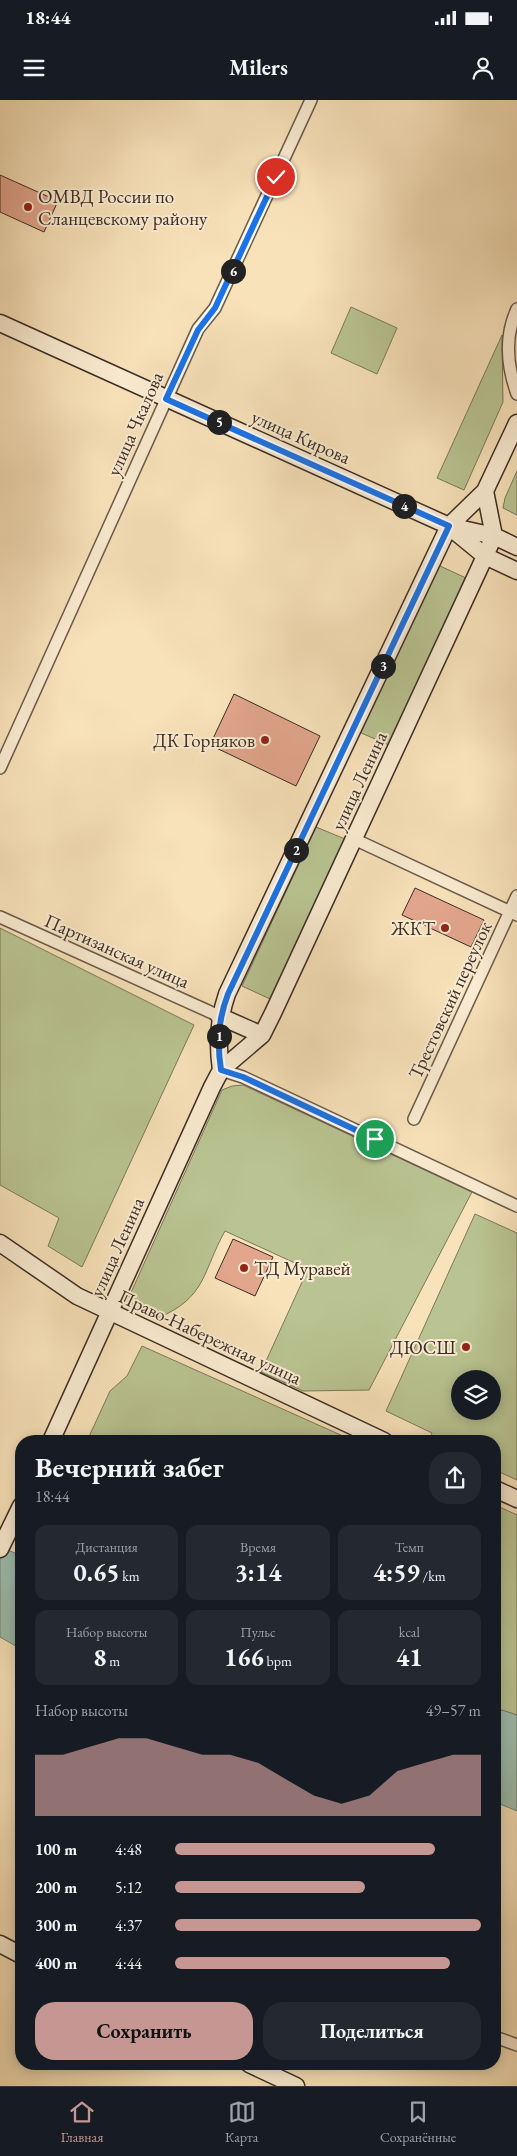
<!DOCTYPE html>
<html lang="ru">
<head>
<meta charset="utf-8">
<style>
	:root { --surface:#171b24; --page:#242831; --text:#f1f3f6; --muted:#9ea1a6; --line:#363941; --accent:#c59692 }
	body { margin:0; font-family:"EB Garamond",serif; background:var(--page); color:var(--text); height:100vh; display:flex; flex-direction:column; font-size:19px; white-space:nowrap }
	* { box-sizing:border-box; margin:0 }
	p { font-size:16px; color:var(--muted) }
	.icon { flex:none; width:28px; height:28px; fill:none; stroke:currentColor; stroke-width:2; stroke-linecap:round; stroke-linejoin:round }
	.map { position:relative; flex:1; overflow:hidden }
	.panel { position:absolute; left:15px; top:1335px; width:486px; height:635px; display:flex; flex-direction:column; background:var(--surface); border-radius:20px; box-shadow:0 2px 12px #0003 }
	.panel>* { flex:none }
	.tools { position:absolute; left:451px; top:1270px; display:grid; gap:10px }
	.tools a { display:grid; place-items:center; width:50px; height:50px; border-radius:50%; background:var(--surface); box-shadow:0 2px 12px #0003; font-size:25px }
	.pin { position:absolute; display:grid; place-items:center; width:42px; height:42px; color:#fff; margin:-21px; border:2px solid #fff; border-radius:50%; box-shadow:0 1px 5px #0007 }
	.km { position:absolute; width:25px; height:25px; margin:-12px; border-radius:50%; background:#222; color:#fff; font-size:14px; line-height:25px; text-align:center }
	.round { display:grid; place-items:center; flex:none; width:52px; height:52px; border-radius:20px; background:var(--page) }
	.headline { display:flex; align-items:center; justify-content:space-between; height:85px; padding:0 20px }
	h1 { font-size:28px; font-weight:700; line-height:38px }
	.metrics { display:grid; grid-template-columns:repeat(3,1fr); gap:8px; height:85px; padding:5px 20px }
	.metrics div { display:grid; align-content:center; border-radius:12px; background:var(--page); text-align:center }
	.metrics b { font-size:25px; font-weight:700 }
	.metrics small { font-size:14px; font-weight:400 }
	.metrics p { font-size:14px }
	.chart { height:140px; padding:10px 20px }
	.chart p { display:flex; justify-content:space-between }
	.chart svg { width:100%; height:90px; margin-top:5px; fill:var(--accent); opacity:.7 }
	.primary-button { display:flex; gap:10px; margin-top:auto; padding:10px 20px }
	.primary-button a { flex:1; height:58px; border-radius:20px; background:var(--accent); color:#111; font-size:20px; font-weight:700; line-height:58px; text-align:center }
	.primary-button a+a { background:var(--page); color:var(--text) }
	ul { padding:0 20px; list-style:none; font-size:16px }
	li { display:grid; grid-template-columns:80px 60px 1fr; align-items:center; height:38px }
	li i { height:12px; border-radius:6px; background:var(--accent) }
	.status { display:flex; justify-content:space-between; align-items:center; height:35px; padding:0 25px; background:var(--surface); direction:ltr }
	.status svg { height:14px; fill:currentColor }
	header { display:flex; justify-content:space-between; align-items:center; height:65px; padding:0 20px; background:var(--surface); font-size:22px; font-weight:700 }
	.menu { display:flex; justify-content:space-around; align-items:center; height:70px; border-top:1px solid var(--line); background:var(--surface); font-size:14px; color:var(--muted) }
	.menu a { display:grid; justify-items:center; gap:2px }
	.menu .active { color:var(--accent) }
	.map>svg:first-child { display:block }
</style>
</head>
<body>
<div class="status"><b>18:44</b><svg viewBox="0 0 49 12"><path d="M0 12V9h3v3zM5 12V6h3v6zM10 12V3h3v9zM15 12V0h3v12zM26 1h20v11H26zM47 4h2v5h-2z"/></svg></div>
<header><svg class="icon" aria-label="menu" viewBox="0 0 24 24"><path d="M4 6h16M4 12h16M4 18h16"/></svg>Milers<svg class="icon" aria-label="person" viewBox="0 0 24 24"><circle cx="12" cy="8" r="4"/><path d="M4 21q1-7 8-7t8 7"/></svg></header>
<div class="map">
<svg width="517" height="1986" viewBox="0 0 517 1986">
	<rect width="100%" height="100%" fill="#f8e2ba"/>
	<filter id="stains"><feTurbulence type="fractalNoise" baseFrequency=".004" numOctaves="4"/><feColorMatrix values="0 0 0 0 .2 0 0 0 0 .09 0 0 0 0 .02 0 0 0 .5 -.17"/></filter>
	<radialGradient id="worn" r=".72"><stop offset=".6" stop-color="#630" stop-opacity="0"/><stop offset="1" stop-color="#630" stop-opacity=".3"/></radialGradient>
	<!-- green -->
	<path fill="#b9c492" stroke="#7a785c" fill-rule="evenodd" d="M 351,207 L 397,228 L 377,274 L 331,253 Z
		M 502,235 L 503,302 L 464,390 L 437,378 Z
		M 517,371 L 517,415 L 503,408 L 505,398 Z
		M 438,465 L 466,478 L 389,645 L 359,632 Z
		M 316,727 L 345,739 L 270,899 L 242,886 Z
		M 0,828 L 194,925 L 82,1167 L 48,1146 L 59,1118 L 0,1085 Z
		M 243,985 L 472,1092 L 369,1290 L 303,1291 L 261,1272 L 308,1169 L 225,1131 C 202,1172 207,1197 158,1218 L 134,1208 L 129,1197 L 222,990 L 232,986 Z
		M 475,1114 L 517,1133 L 517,1380 L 495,1370 L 495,1341 L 429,1341 L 432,1333 L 386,1311 ZM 460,1279 L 492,1279 L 492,1311 L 460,1311 Z
		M 142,1246 L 354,1341 L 87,1341 L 110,1291 L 127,1276 Z
		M 495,1405 L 517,1415 L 517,1615 L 495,1608 Z"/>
	<!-- water -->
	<path fill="#9dbeaf" stroke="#768478" d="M 0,1446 L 21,1456 L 21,1549 L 0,1537 Z
		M 495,1608 L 517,1615 L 517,1711 L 495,1702 Z"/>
	<!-- building -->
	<path fill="#e2a68d" stroke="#3b2d26" d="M 0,75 L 58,101 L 44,132 L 0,112 Z
		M 234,594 L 320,636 L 296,686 L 210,645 Z
		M 415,788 L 484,820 L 471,847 L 402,815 Z
		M 233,1139 L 273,1157 L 255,1196 L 215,1178 Z"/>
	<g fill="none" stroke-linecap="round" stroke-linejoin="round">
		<defs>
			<path id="street" d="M 517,209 C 504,237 507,266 517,294
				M 0,668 L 198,229 L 215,208 L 311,0
				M 354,739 L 517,815
				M 0,817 L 219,916
				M 221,970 L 243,977 L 517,1106
				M 414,1019 L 517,796
				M 495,1937 L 517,1945"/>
			<path id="secondary" d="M 0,223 L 449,426 L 494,436 L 517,447
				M 452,429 L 485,456 L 517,471
				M 219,916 L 262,935
				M 221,970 C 217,943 218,920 227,894 L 449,426 L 485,391 L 517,323
				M 0,1143 L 77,1196 L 384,1341
				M 51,1341 L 212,987 L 221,970 L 262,935 L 273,913 L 480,467 L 494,436 L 485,391
				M 495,1389 L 517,1399
				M 0,1449 L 21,1406
				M 0,1844 L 21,1855
				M 249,1964 L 296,1986"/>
		</defs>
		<!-- street casing -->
		<use href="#street" stroke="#6a5a4b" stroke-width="14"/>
		<!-- secondary casing -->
		<use href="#secondary" stroke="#3b2d26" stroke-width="19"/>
		<!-- street -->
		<use href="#street" stroke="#faecd2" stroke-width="11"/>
		<!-- secondary -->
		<use href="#secondary" stroke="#faecd2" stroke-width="16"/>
	</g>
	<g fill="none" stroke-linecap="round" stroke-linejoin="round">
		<defs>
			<path id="route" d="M 276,77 L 215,208 L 198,230 L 166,299 L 449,426 L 228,894 C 218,920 217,943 221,970 L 243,977 L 375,1039"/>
		</defs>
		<!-- route casing -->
		<use href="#route" stroke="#fff" stroke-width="10"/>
		<!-- route -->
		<use href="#route" stroke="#1a73e8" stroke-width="6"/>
	</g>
	<!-- markers -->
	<g fill="#8f2418" stroke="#faecd2" stroke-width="2">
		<circle cx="28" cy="107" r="5"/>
		<circle cx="265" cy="640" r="5"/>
		<circle cx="445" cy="828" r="5"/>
		<circle cx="244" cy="1168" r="5"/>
		<circle cx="466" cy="1247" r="5"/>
	</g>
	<g text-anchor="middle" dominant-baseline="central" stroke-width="4" stroke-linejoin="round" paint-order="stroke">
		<!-- poi labels -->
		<g font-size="19" fill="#3b2d26" stroke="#faecd2" text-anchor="end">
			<text x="38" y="96" text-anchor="start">ОМВД России по<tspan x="38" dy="22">Сланцевскому району</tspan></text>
			<text x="255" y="640">ДК Горняков</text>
			<text x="435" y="828">ЖКТ</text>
			<text x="254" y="1168" text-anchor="start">ТД Муравей</text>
			<text x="456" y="1247">ДЮСШ</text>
		</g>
		<!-- street labels -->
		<g font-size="19" fill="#3b2d26" stroke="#faecd2">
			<text transform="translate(135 324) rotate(-66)">улица Чкалова</text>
			<text transform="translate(301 337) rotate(24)">улица Кирова</text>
			<text transform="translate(359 681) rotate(-65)">улица Ленина</text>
			<text transform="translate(117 851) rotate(24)">Партизанская улица</text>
			<text transform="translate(450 900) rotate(-65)">Трестовский переулок</text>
			<text transform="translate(117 1147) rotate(-66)">улица Ленина</text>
			<text transform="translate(210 1237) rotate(25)">Право-Набережная улица</text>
		</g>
	</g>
	<rect width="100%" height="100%" filter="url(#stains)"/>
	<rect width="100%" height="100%" fill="url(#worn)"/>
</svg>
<div class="tools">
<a><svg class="icon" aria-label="layers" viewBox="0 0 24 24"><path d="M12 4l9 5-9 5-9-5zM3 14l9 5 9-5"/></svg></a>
</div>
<div class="pin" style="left:375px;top:1039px;background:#1e9e55"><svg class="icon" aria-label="arrive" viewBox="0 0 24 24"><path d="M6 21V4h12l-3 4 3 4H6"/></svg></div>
<div class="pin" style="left:276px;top:77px;background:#d93025"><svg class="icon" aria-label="check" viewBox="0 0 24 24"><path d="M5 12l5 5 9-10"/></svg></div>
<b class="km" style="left:219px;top:936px">1</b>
<b class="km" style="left:296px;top:750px">2</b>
<b class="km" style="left:383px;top:566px">3</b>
<b class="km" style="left:404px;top:406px">4</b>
<b class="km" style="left:219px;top:322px">5</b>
<b class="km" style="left:233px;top:171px">6</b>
<section class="panel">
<div class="headline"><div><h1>Вечерний забег</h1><p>18:44</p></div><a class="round"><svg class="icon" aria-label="share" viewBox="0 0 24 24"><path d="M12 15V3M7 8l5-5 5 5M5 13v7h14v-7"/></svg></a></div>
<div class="metrics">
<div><p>Дистанция</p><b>0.65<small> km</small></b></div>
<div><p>Время</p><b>3:14</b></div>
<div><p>Темп</p><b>4:59<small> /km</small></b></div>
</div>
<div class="metrics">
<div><p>Набор высоты</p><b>8<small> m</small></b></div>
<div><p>Пульс</p><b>166<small> bpm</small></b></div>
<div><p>kcal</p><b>41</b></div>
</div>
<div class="chart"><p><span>Набор высоты</span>49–57 m</p>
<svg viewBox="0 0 160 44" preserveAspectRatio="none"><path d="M0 44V14L10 14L20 10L30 6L40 6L50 10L60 14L70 14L80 18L90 26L100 34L110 38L120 34L130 22L140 18L150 14L160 14V44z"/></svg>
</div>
<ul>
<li><b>100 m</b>4:48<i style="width:85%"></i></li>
<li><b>200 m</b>5:12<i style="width:62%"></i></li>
<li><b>300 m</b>4:37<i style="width:100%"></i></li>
<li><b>400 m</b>4:44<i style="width:90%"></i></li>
</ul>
<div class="primary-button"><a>Сохранить</a><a>Поделиться</a></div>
</section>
</div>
<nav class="menu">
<a class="active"><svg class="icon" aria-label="home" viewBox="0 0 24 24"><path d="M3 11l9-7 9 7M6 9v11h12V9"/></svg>Главная</a>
<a><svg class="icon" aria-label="map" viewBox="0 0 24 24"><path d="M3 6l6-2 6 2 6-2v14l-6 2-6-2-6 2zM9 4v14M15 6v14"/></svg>Карта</a>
<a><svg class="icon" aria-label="saved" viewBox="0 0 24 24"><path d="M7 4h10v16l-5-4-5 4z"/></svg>Сохранённые</a>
</nav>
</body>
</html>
